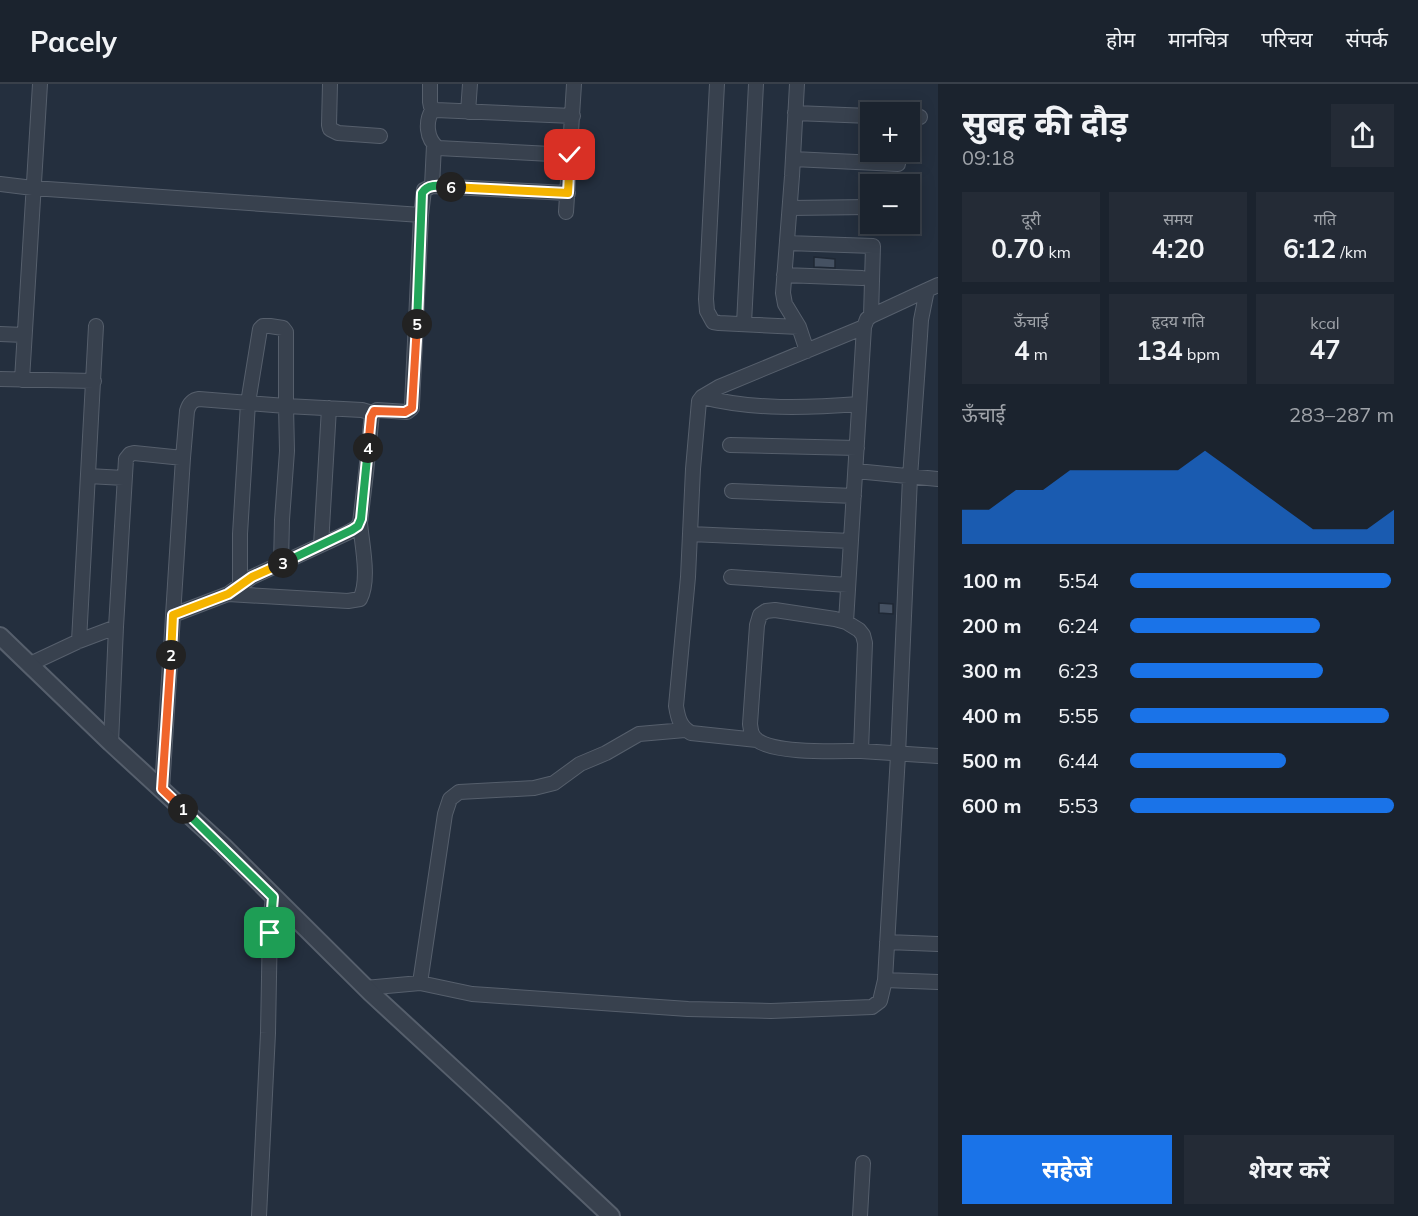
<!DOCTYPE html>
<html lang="hi">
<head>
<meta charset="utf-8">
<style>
	:root { --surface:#1b232e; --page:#242b36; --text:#f1f3f6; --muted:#a0a4aa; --line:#39404a; --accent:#1a73e8 }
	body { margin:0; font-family:Mulish,"Noto Sans Devanagari",sans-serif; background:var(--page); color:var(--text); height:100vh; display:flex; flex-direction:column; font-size:22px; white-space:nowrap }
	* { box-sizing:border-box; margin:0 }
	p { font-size:20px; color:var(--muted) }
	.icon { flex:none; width:33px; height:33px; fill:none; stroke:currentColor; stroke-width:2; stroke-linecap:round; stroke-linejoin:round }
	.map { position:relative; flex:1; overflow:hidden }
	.sheet { display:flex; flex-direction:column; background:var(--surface); width:480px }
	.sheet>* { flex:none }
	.tools { position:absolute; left:860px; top:18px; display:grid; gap:12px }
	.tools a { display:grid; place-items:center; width:60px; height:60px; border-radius:0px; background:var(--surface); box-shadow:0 3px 15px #0003,0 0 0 2px var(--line); font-size:30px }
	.pin { position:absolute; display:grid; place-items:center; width:51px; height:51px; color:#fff; margin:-26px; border-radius:12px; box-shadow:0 3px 9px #0006 }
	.km { position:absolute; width:30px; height:30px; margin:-15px; border-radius:50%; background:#222; color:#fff; font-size:16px; line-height:30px; text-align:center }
	.round { display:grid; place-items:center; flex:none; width:63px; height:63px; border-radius:0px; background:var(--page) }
	.head { display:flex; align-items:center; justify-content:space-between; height:102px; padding:0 24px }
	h1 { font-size:33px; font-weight:700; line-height:45px }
	.figures { display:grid; grid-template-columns:repeat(3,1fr); gap:9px; height:102px; padding:6px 24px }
	.figures div { display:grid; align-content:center; border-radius:0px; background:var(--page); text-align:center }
	.figures b { font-size:26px; font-weight:700 }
	.figures small { font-size:16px; font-weight:400 }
	.figures p { font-size:16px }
	.chart { height:168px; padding:12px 24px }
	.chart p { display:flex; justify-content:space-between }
	.chart svg { width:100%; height:108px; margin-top:6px; fill:var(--accent); opacity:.7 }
	.action { display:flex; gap:12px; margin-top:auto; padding:12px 24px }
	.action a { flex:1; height:69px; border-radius:0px; background:var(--accent); color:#fff; font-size:24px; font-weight:700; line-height:69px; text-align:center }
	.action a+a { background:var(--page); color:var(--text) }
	ul { padding:0 24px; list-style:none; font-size:20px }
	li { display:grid; grid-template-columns:96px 72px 1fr; align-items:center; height:45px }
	li i { height:15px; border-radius:8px; background:var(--accent) }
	header { display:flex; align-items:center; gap:36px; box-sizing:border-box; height:84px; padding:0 30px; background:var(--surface); border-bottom:2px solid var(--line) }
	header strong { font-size:28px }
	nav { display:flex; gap:33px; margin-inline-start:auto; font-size:21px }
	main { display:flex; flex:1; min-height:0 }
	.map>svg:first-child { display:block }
</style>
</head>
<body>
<header>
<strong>Pacely</strong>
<nav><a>होम</a><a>मानचित्र</a><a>परिचय</a><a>संपर्क</a></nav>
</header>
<main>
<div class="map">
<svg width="938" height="1132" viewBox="0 0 938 1132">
	<rect width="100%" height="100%" fill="#242f3e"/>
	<!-- building -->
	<path fill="#455162" stroke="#1f2835" stroke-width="1.5" d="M 814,173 L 835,175 L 835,184 L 814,183 Z
		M 879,519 L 893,520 L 893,530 L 879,529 Z"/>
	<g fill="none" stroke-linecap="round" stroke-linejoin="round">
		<defs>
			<path id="minor" d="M 330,0 L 329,41 L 330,45 L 338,49 L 380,52
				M 430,0 L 430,18 L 431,23 L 436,26 L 573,32
				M 717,0 L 706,215 L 707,227 L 713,238 L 719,239 L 799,243
				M 797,0 L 792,92 L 783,209 L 785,220 L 799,243 L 807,267
				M 433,25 C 425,37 426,55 438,64 L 570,71
				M 468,28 L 470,0
				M 795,29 L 870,32
				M 909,33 L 920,33
				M 793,75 L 898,80
				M 0,100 L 33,104 L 421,131
				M 432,102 L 434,61
				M 790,124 L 870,123
				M 566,128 L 574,0
				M 787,159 L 873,162 L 871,232
				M 784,191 L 862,194
				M 744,240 L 756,0
				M 0,250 L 24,251
				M 0,295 L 94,297
				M 22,296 L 40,0
				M 702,313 C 753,326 807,324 859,320
				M 730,361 L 857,364
				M 856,387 L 938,395
				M 88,392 L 124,394
				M 732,407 L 854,412
				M 690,450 L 851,457
				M 321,461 L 329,324
				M 731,493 L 848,501
				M 240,503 L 240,450 L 248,319 L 260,245 L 263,242 L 270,242 L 283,244 L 286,248 L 286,322 L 287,367 L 282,436 L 281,480
				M 228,510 L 348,517 L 360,515 C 370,496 362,461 360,439
				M 173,531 L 228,510 L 252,493 L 347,449 L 356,444 L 360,439 L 366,389 L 372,329 L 377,326 L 407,328 L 412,324 L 412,321 L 421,131 L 424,106 L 432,102 L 568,109
				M 846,538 L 864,243 L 867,235 L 871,232 L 927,206
				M 79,557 L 96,242
				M 30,580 L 79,557 L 116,543
				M 757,656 L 691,649 C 680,643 678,634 676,622 L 688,493 L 693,385 L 699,317 L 702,313 L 719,303 L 864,243
				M 111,659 L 116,543 L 126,375 L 130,370 L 134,369 L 183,374
				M 861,667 C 837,667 775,670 757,656 C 751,651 751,647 750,640 L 757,541 L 760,531 L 766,527 L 775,526 L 835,535 L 846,538 L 859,546 L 863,551 L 865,559 L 861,667 L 938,672
				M 162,705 L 183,374 L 187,327 C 189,320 192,316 199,315 L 286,322 L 362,326 L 372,329
				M 887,858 L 938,860
				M 885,896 L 938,898
				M 420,899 L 472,910 L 688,925 L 771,927 L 872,923 L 880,917 L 885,896 L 898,671 L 910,393 L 920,252 L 921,236 L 927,206 L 938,201
				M 365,904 L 420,899 L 445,730 L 450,715 L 459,708 L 534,704 L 554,699 L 580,680 L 606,669 L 639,650 L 685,646
				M 259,1132 L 268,949 L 270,839 L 273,813
				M 860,1132 L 863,1079"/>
			<path id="tertiary" d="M 0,552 L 111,659 L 223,762 L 371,909 L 499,1027 L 611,1132"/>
		</defs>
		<!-- minor casing -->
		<use href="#minor" stroke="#565f6c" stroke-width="16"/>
		<!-- tertiary casing -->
		<use href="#tertiary" stroke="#565f6c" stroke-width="20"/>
		<!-- minor -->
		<use href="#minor" stroke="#38414e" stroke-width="14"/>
		<!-- tertiary -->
		<use href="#tertiary" stroke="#38414e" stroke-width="16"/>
	</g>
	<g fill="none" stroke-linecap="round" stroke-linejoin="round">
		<defs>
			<path id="split-1" d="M 183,725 L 273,813 L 270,849"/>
			<path id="split-2" d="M 171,571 L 162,705 L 183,725"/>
			<path id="split-3" d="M 171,571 L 173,531 L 228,510 L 252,493 L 283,479"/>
			<path id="split-4" d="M 283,479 L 352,446 L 358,442 L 361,435 L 368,364"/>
			<path id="split-5" d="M 368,364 L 371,333 L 374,327 L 405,328 L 412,324 L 417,240"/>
			<path id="split-6" d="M 417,240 L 422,109 C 428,99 441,102 451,103"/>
			<path id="split-7" d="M 451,103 L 568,109 L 570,71"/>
		</defs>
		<!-- split-1 casing -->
		<use href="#split-1" stroke="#fff" stroke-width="12"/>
		<!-- split-2 casing -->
		<use href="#split-2" stroke="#fff" stroke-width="12"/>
		<!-- split-3 casing -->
		<use href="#split-3" stroke="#fff" stroke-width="12"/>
		<!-- split-4 casing -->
		<use href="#split-4" stroke="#fff" stroke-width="12"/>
		<!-- split-5 casing -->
		<use href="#split-5" stroke="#fff" stroke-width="12"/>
		<!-- split-6 casing -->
		<use href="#split-6" stroke="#fff" stroke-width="12"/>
		<!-- split-7 casing -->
		<use href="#split-7" stroke="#fff" stroke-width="12"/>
		<!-- split-1 -->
		<use href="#split-1" stroke="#22a559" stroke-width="8"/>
		<!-- split-2 -->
		<use href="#split-2" stroke="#f0652b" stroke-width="8"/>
		<!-- split-3 -->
		<use href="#split-3" stroke="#f5b400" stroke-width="8"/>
		<!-- split-4 -->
		<use href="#split-4" stroke="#22a559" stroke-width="8"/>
		<!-- split-5 -->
		<use href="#split-5" stroke="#f0652b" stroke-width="8"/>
		<!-- split-6 -->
		<use href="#split-6" stroke="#22a559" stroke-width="8"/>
		<!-- split-7 -->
		<use href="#split-7" stroke="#f5b400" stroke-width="8"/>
	</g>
</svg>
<div class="tools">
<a>+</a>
<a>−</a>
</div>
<div class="pin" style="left:270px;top:849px;background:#1e9e55"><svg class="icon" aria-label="arrive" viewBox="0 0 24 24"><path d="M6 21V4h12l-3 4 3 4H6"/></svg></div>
<div class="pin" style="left:570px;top:71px;background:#d93025"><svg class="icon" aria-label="check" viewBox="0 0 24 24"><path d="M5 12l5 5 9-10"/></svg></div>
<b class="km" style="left:183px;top:725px">1</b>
<b class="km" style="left:171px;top:571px">2</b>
<b class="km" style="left:283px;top:479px">3</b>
<b class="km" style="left:368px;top:364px">4</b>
<b class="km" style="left:417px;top:240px">5</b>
<b class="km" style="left:451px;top:103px">6</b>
</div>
<section class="sheet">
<div class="head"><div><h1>सुबह की दौड़</h1><p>09:18</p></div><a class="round"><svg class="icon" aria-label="share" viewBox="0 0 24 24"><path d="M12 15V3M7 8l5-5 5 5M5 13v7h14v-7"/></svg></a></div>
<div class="figures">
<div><p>दूरी</p><b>0.70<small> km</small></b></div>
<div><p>समय</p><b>4:20</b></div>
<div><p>गति</p><b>6:12<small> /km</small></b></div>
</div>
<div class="figures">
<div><p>ऊँचाई</p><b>4<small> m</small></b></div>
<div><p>हृदय गति</p><b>134<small> bpm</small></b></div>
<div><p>kcal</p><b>47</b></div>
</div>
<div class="chart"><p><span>ऊँचाई</span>283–287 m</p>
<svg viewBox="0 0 160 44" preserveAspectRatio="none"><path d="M0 44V30L10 30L20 22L30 22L40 14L50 14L60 14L70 14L80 14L90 6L100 14L110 22L120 30L130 38L140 38L150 38L160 30V44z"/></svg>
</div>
<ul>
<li><b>100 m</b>5:54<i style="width:99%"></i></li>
<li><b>200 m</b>6:24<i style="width:72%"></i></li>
<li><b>300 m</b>6:23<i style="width:73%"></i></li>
<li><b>400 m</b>5:55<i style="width:98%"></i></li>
<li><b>500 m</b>6:44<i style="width:59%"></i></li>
<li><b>600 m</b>5:53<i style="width:100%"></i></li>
</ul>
<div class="action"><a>सहेजें</a><a>शेयर करें</a></div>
</section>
</main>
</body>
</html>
